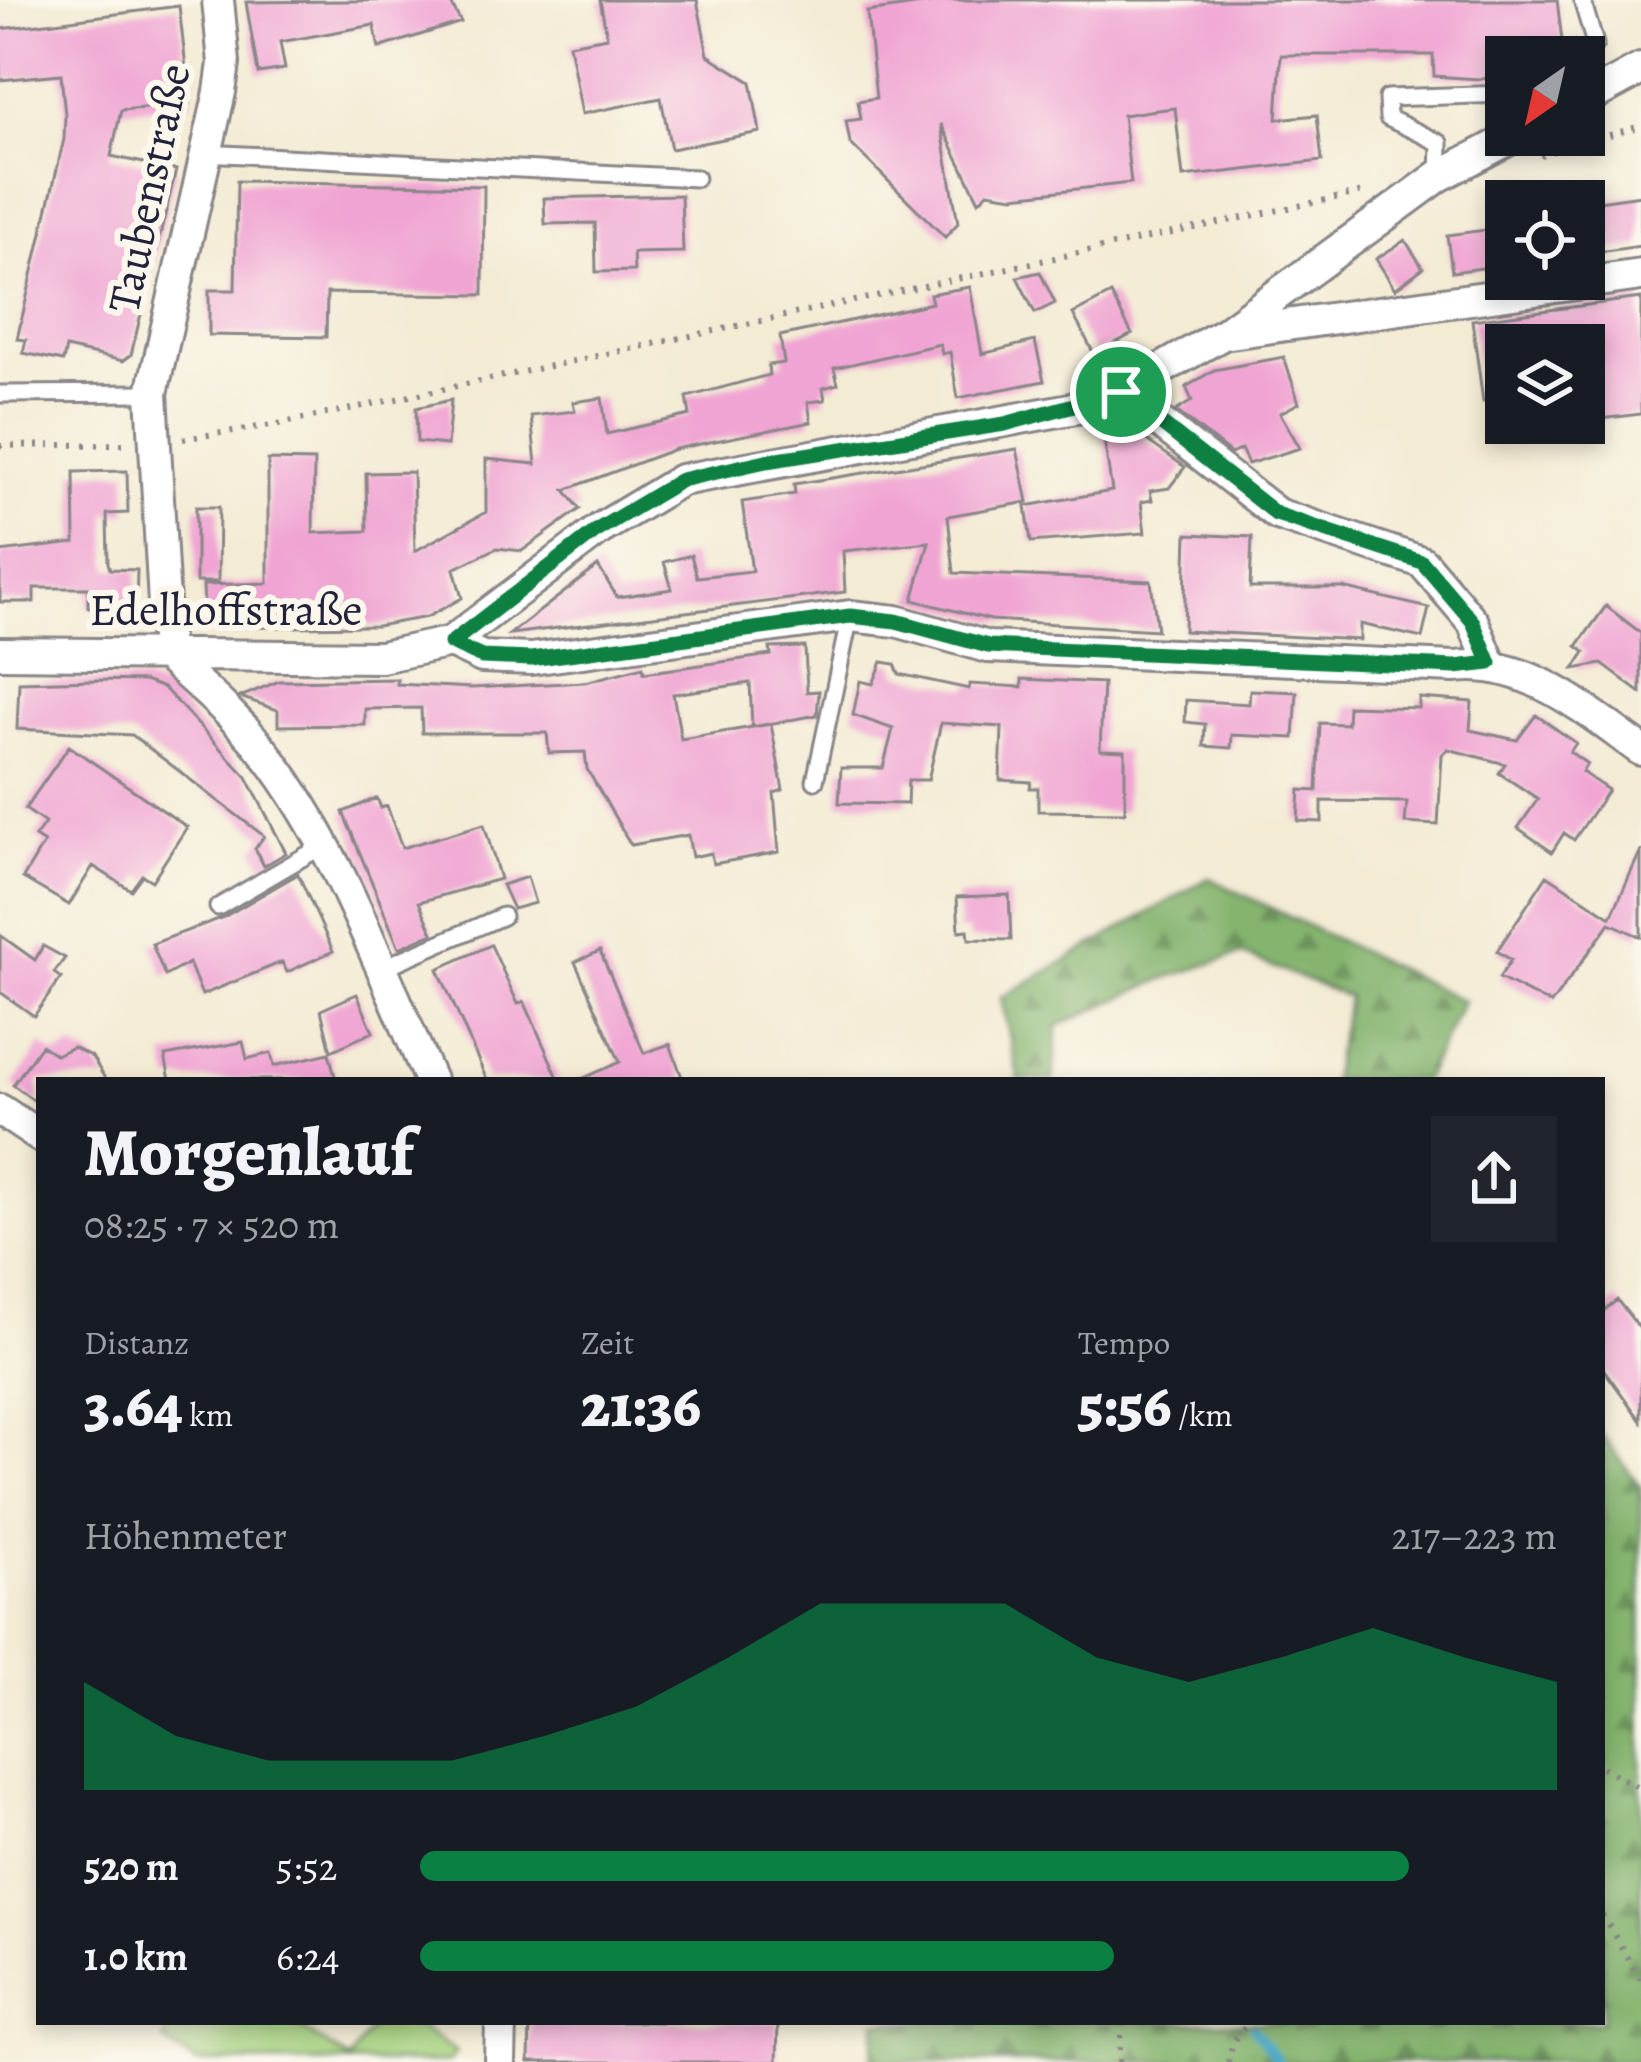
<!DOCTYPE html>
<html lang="de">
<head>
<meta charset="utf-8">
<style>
	:root { --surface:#171b24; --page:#20242c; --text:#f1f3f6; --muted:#9ea1a6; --accent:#0b8043 }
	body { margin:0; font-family:Alegreya,serif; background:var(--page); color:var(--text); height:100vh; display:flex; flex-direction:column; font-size:45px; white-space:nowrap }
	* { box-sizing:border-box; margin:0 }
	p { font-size:39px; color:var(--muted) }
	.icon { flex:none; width:66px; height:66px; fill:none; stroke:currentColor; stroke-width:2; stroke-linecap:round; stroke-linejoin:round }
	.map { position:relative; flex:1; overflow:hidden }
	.drawer { position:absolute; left:36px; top:1077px; width:1569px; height:948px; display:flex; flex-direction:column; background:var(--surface); border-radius:0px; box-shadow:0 6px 18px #0003 }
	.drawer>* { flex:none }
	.needle { width:78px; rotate:214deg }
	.tools { position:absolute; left:1485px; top:36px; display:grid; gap:24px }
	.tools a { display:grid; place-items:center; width:120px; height:120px; border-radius:0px; background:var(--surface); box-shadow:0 6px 18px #0003; font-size:60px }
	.pin { position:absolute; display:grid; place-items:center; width:102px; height:102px; color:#fff; margin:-51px; border:6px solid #fff; border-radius:50%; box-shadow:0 3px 12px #0007 }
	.round { display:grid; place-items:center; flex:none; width:126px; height:126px; border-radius:0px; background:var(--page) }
	.overview { display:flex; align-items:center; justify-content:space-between; height:204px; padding:0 48px }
	h1 { font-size:66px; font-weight:800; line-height:90px }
	.figures { display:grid; grid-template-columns:repeat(3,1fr); gap:18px; height:204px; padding:12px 48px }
	.figures div { display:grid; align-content:center }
	.figures b { font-size:60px; font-weight:800 }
	.figures small { font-size:33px; font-weight:400 }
	.figures p { font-size:33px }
	.chart { height:336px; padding:24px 48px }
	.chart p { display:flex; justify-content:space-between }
	.chart svg { width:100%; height:216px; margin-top:12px; fill:var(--accent); opacity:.7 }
	ul { padding:0 48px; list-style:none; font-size:39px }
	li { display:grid; grid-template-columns:192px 144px 1fr; align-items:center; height:90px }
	li i { height:30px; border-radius:15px; background:var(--accent) }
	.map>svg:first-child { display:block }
</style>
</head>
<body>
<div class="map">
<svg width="1641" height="2062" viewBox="0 0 1641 2062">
	<defs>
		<pattern id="forest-firs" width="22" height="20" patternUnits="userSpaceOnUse" patternTransform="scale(3)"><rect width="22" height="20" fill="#84b46e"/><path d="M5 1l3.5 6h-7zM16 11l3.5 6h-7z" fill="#6c925c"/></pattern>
	</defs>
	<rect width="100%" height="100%" fill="#fbf7ec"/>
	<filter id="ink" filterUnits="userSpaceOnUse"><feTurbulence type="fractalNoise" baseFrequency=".00833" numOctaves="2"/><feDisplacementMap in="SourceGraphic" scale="24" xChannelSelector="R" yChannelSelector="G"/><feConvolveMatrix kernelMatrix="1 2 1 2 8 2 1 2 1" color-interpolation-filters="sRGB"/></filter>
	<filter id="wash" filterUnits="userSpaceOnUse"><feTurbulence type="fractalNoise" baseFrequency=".004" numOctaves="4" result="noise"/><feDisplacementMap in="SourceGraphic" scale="48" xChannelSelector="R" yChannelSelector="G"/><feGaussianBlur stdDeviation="2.7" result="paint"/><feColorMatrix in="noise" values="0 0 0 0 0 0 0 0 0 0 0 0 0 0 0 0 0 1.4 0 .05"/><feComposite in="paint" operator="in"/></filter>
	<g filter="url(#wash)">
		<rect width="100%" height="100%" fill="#f3ebd4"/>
		<!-- forest -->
		<path fill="url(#forest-firs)" stroke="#536b54" stroke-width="3" d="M 1209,878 L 1463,1001 L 1424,1080 L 1331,1080 L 1348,997 L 1241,954 L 1166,978 L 1058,1026 L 1053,1080 L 1019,1080 L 1001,998 Z
			M 1602,1435 L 1641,1487 L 1641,2062 L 871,2062 L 877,2022 L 1602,2022 Z"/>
		<!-- pitch -->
		<path fill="#a6d27f" stroke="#647a5d" stroke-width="3" d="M 175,2022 L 292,2022 L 349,2060 L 375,2022 L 411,2022 L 456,2052 L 449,2062 L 196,2062 L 163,2040 Z"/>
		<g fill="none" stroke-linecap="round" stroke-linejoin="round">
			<!-- stream -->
			<path stroke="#45a6c5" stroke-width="9" d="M 1253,2028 L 1279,2062"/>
		</g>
		<g id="blocks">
			<!-- building -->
			<path fill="#f0a4d3" d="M 449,0 L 461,22 L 379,48 L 374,25 L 280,42 L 285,69 L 258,73 L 246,2 Z
				M 600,0 L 697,0 L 708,55 L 751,82 L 760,132 L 671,149 L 661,98 L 582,114 L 569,44 L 607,37 Z
				M 949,0 L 1557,0 L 1564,57 L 1502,57 L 1506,77 L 1478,79 L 1434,76 L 1433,55 L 1281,55 L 1277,119 L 1317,115 L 1322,161 L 1183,177 L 1175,108 L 1149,111 L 1123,115 L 1131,183 L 1014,196 L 988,192 L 979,201 L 941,124 L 958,223 L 945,237 L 850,143 L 846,121 L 861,119 L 858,101 L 876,98 L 867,12 Z
				M 179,6 L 190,104 L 121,110 L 111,156 L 176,170 L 131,355 L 123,361 L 66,348 L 63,361 L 23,353 L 26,340 L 17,339 L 64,139 L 65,115 L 61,74 L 0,80 L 0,29 Z
				M 237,181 L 484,186 L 483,295 L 327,293 L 326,337 L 209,335 L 209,290 L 235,290 Z
				M 681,195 L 683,252 L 633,253 L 634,271 L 596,272 L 595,223 L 545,224 L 544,198 Z
				M 1641,195 L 1641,246 L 1584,254 L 1584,203 Z
				M 1501,228 L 1506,229 L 1505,265 L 1452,272 L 1447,235 Z
				M 1405,240 L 1423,268 L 1395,289 L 1376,259 Z
				M 1040,272 L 1055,303 L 1035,313 L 1017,277 Z
				M 970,287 L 982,354 L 1035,341 L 1044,381 L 958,398 L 950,352 L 942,354 L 940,344 L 834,368 L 838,384 L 823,388 L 825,400 L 808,402 L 811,422 L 675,449 L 565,490 L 580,509 L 522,551 L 497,548 L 454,569 L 462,598 L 427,617 L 377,626 L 205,628 L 203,585 L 268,583 L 268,460 L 314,461 L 313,533 L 367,531 L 366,473 L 413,472 L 415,551 L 486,512 L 486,459 L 536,464 L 531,416 L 575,411 L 573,402 L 602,398 L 607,434 L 690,415 L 687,397 L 769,375 L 768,365 L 784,363 L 780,336 L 932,303 L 930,294 Z
				M 1111,294 L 1132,334 L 1094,354 L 1073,314 Z
				M 1641,298 L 1641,414 L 1584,421 L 1584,345 L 1506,345 L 1506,398 L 1483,401 L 1472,320 Z
				M 1284,357 L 1299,403 L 1280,413 L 1300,448 L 1248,464 L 1241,449 L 1231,454 L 1176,411 L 1192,401 L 1186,387 L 1214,370 Z
				M 451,400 L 447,445 L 417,442 L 416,408 Z
				M 1129,428 L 1185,467 L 1169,488 L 1150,491 L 1152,500 L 1141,502 L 1145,533 L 1031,542 L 1026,506 L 1112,491 L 1103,433 Z
				M 1017,449 L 1028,502 L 948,516 L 954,573 L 1151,581 L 1157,630 L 991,620 L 913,600 L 929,542 L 843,551 L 845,592 L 510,634 L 598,566 L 617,597 L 672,589 L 664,562 L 691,555 L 697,577 L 752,571 L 742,502 L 795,494 L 794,484 Z
				M 127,471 L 128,513 L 107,514 L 108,563 L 110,569 L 137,570 L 136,608 L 88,607 L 88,588 L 34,588 L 34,602 L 0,602 L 0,552 L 75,543 L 74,472 Z
				M 196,507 L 219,507 L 218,582 L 196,582 Z
				M 1187,534 L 1252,537 L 1250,588 L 1343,588 L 1429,608 L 1422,638 L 1360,624 L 1360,640 L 1184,631 Z
				M 1606,606 L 1641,633 L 1641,693 L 1602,664 L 1574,669 L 1585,652 L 1577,646 Z
				M 805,647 L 807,692 L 819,691 L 817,715 L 752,727 L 750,683 L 673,694 L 681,739 L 771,724 L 783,790 L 774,793 L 779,852 L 713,864 L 711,853 L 692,857 L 688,835 L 631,845 L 587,769 L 585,752 L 549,753 L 547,733 L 422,733 L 421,708 L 365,709 L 365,725 L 278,726 L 278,710 L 240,697 L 279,681 L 397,679 L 397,684 L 472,688 L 585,682 L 643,667 L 644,673 L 771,655 L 770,648 Z
				M 882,662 L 895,664 L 899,674 L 969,689 L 970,684 L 1022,687 L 1022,679 L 1103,683 L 1100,750 L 1125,751 L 1125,812 L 1038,811 L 1038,788 L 1030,788 L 1031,782 L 1000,780 L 1002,727 L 941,723 L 928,780 L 908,780 L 907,804 L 839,803 L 841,768 L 883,768 L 893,729 L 853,715 L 860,681 L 873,684 Z
				M 97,680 L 144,681 L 164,688 L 247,777 L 286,853 L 264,866 L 255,849 L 264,836 L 132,735 L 17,729 L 19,682 Z
				M 1250,690 L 1297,692 L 1294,738 L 1232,735 L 1231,748 L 1204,746 L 1205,724 L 1185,722 L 1186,700 L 1249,704 Z
				M 1419,698 L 1472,702 L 1470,730 L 1517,740 L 1536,715 L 1576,743 L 1570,752 L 1587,764 L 1582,772 L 1608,790 L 1574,840 L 1564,833 L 1552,852 L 1518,828 L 1538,799 L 1499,773 L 1505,764 L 1448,749 L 1442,755 L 1438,825 L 1405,823 L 1407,802 L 1322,801 L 1322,822 L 1298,821 L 1300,790 L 1317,791 L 1320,723 L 1347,724 L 1348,706 L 1419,708 Z
				M 69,746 L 187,827 L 152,881 L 142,875 L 131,890 L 93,866 L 69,905 L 23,878 L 44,843 L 35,837 L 45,823 L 25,809 Z
				M 377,798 L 381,808 L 387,806 L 402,848 L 484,824 L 500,879 L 419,902 L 433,933 L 399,948 L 343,812 Z
				M 1641,850 L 1641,937 L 1610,923 L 1551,1004 L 1499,978 L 1511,960 L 1497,951 L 1547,875 L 1611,917 Z
				M 298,874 L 333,951 L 287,972 L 282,962 L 202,995 L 189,963 L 165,976 L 152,944 L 224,917 Z
				M 527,877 L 535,903 L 513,909 L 502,885 Z
				M 1009,895 L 1011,940 L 969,939 L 968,930 L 959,931 L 957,897 Z
				M 0,935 L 35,960 L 43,946 L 65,958 L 54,973 L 61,978 L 34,1016 L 0,992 Z
				M 491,945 L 518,1004 L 524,1001 L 559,1080 L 487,1080 L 438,969 Z
				M 600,951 L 644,1053 L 670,1044 L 683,1080 L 579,1080 L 620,1062 L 575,962 Z
				M 357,994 L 373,1032 L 331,1051 L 321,1010 Z
				M 243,1042 L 247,1059 L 271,1053 L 274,1066 L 329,1053 L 336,1080 L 170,1080 L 165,1056 Z
				M 41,1045 L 56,1055 L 73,1047 L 92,1057 L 106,1080 L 39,1080 L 39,1104 L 13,1085 Z
				M 1617,1300 L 1641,1330 L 1641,1421 L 1602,1367 L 1602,1312 Z
				M 530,2022 L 778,2022 L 777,2062 L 529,2062 Z"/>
		</g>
	</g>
	<g filter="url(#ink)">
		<use href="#blocks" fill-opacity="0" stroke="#8a8688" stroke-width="3"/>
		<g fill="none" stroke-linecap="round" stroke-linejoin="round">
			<defs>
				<path id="lane" d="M 1582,0 L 1595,44 L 1583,57
					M 204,153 L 696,178
					M 1439,176 L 1440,143 L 1388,118 L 1387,98 L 1506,94
					M 0,394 L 152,393
					M 815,781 L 850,616
					M 218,907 L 324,845
					M 380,969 L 503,916"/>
				<path id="street" d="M 1584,100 L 1641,69
					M 1229,330 L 1439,176 L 1517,135
					M 1121,392 L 1277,514 L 1422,562 L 1473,622 L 1490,663
					M 451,642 L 482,657 L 531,659 L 850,616 L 896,621 L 988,647 L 1455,667 C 1526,658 1585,710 1641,750
					M 0,653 L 381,657 L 451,642 L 600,529 L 681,480 L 1076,408 L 1121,392 L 1223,334 L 1641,275
					M 167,656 L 152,393 L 220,92 L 224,63 L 218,0
					M 167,656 C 206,691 246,725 276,768 C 343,861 383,975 430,1080
					M 0,1110 L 39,1136
					M 500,2062 L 501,2022"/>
			</defs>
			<!-- lane casing -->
			<use href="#lane" stroke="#8a8688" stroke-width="21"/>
			<!-- street casing -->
			<use href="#street" stroke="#8a8688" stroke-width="36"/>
			<!-- path -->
			<path stroke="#8a8688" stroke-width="6" stroke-dasharray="3 9" stroke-linecap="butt" d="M 1540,155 L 1641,126
				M 183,439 L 284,423 L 1368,191
				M 0,446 L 128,444
				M 1602,1767 L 1641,1789
				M 1602,1915 L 1641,1980
				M 1119,2062 L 1122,2022
				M 1228,2062 L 1233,2041 L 1250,2022"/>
			<!-- lane -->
			<use href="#lane" stroke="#fff" stroke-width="15"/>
			<!-- street -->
			<use href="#street" stroke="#fff" stroke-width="30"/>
		</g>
	</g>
	<g fill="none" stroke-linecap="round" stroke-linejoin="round" filter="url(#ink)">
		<defs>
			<path id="route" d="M 1121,392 L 1276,514 L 1422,562 L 1473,622 L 1490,663 L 1455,667 L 988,646 L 896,621 L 850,616 L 531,659 L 482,657 L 451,643 L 599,529 L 681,480 L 766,461 L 1005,424 Z"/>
		</defs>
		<!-- route casing -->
		<use href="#route" stroke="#fff" stroke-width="24"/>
		<!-- route -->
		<use href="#route" stroke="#0b8043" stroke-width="15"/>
	</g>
	<g text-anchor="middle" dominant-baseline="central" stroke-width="12" stroke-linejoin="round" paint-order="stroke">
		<!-- street labels -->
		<g font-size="45" fill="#22223b" stroke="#fbf7ec">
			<text transform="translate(149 188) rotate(-78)">Taubenstraße</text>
			<text x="226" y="610">Edelhoffstraße</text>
		</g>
	</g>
</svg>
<div class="tools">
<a><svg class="needle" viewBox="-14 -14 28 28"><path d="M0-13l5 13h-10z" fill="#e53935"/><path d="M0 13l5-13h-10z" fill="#9ea1a6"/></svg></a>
<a><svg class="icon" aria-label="locate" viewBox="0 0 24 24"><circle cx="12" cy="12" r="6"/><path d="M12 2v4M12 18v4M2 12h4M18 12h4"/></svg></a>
<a><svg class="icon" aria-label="layers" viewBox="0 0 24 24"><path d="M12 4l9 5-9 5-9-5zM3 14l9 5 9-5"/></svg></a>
</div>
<div class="pin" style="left:1121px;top:392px;background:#1e9e55"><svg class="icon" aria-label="arrive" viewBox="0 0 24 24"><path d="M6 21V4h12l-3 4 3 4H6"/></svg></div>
<section class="drawer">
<div class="overview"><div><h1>Morgenlauf</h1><p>08:25 · 7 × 520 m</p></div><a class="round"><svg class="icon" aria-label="share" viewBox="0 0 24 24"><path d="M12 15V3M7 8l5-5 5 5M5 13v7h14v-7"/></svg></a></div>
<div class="figures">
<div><p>Distanz</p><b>3.64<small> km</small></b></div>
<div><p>Zeit</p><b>21:36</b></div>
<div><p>Tempo</p><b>5:56<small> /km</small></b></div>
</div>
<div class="chart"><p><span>Höhenmeter</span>217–223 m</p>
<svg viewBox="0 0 160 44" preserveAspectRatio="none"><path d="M0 44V22L10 33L20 38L30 38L40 38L50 33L60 27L70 17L80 6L90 6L100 6L110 17L120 22L130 17L140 11L150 17L160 22V44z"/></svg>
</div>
<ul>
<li><b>520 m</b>5:52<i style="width:87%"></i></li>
<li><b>1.0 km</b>6:24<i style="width:61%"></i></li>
</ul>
</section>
</div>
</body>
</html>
